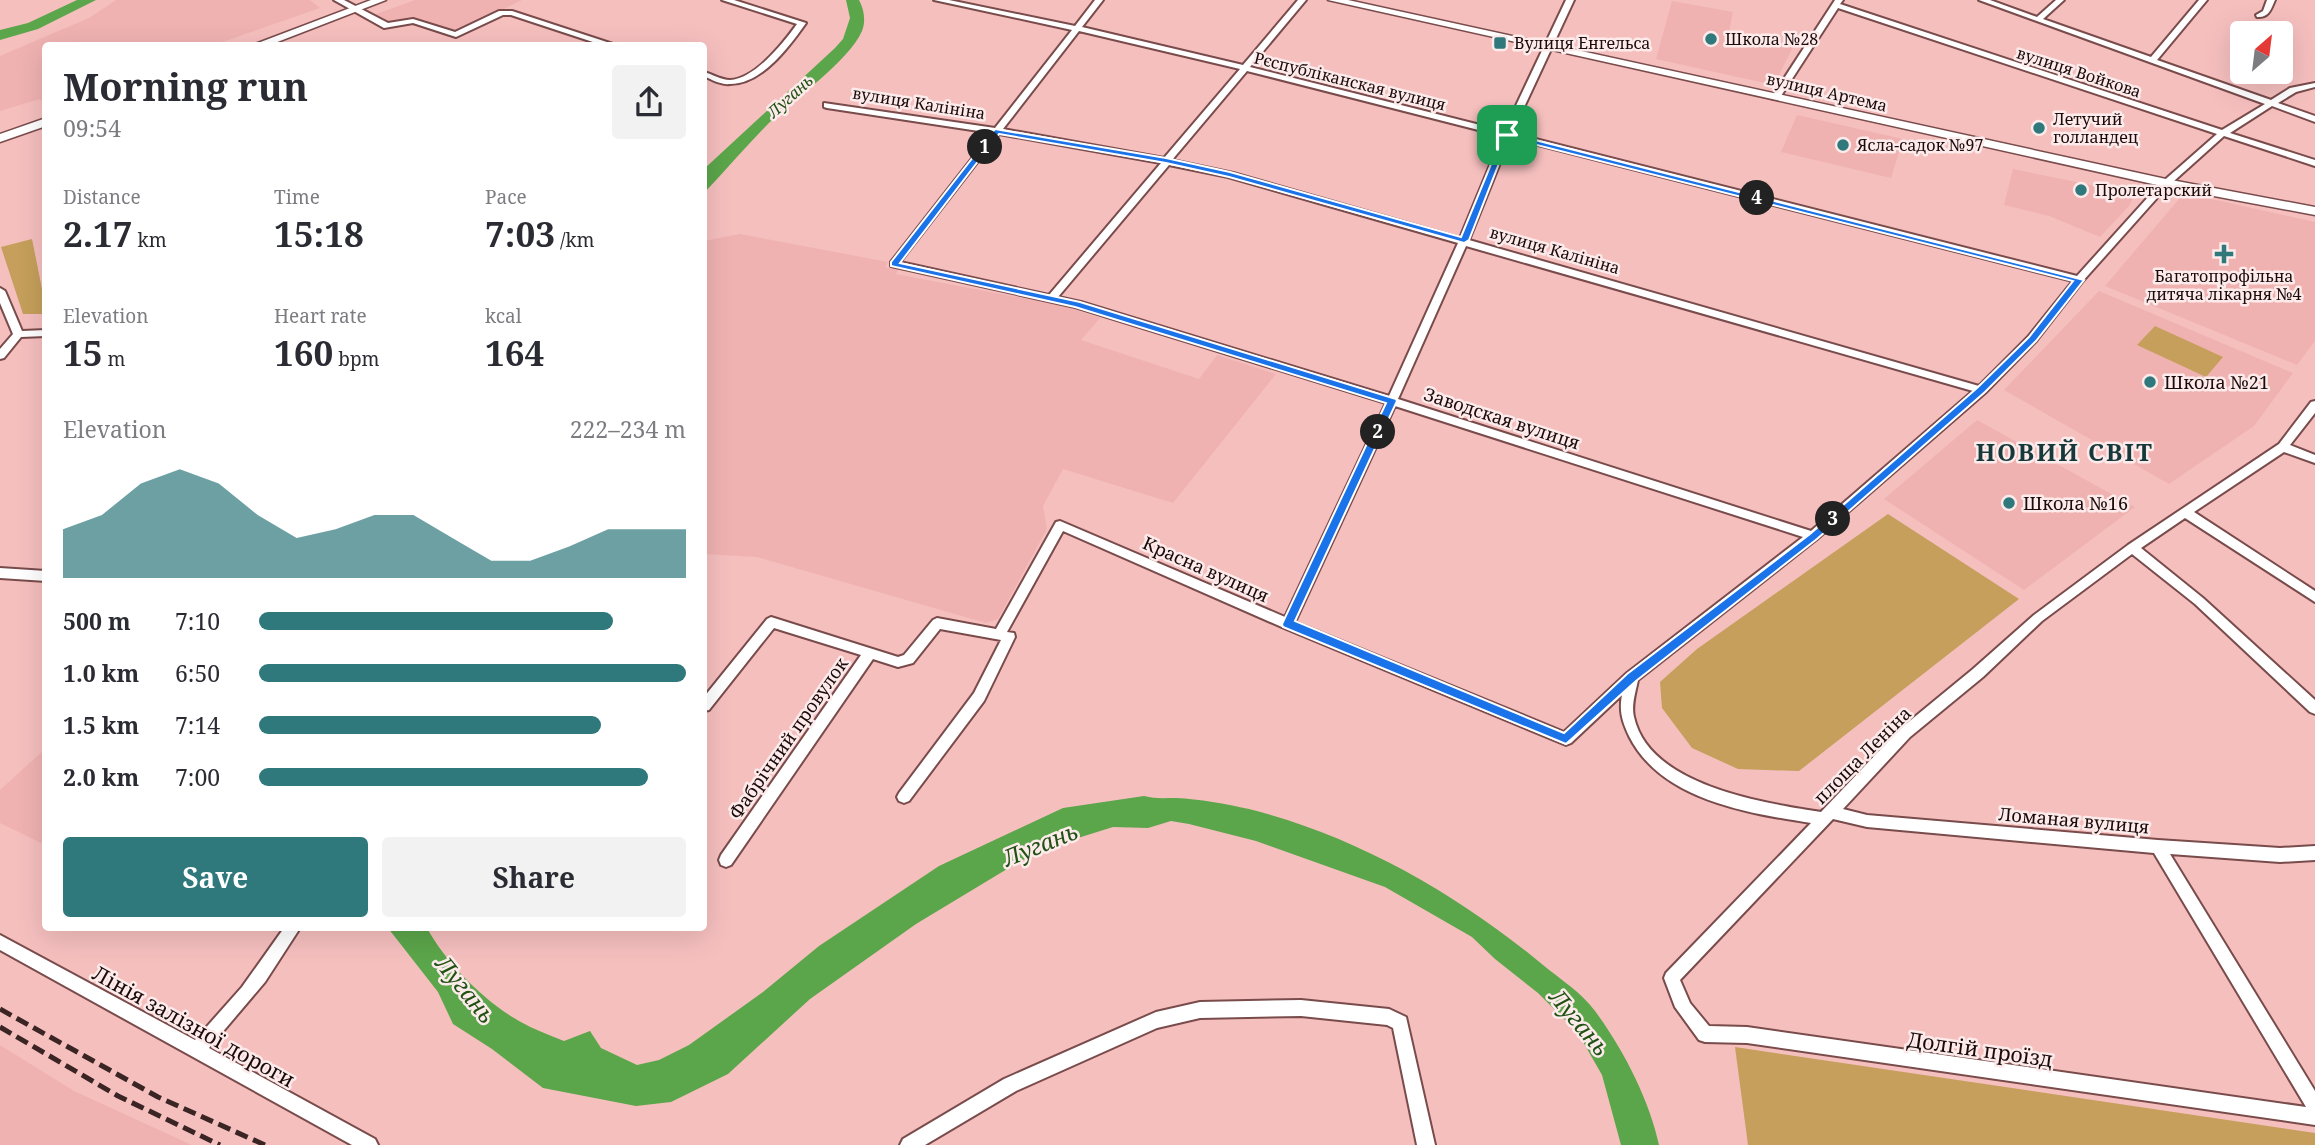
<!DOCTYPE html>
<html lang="en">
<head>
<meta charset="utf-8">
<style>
	:root { --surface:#fff; --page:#f2f2f3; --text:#2b2b33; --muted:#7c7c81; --accent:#2f787c }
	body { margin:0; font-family:"Noto Serif",serif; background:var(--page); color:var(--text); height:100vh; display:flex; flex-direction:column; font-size:26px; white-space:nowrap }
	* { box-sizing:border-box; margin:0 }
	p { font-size:23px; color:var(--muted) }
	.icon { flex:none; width:38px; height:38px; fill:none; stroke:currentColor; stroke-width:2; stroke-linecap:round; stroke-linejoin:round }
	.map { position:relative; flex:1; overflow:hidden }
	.sheet { position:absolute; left:42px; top:42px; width:665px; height:889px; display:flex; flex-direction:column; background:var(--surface); border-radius:7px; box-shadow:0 7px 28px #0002 }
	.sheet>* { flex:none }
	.needle { width:46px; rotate:28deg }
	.buttons { position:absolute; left:2230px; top:21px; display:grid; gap:14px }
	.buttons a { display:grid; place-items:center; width:63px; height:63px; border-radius:7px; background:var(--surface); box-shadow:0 7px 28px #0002; font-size:35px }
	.pin { position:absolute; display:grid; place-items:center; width:60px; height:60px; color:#fff; margin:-30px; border-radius:14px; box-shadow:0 4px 10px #0006 }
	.km { position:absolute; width:35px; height:35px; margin:-18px; border-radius:50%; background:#222; color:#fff; font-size:19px; line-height:35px; text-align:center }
	.round { display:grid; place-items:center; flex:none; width:74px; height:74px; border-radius:7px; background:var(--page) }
	.headline { display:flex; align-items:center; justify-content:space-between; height:119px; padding:0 21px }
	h1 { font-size:38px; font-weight:700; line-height:52px }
	.stats { display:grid; grid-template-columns:repeat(3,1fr); gap:10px; height:119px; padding:7px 21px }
	.stats div { display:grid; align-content:center }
	.stats b { font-size:35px; font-weight:700 }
	.stats small { font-size:19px; font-weight:400 }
	.stats p { font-size:19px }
	.chart { height:196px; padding:14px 21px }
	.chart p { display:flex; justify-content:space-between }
	.chart svg { width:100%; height:126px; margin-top:7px; fill:var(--accent); opacity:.7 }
	.cta { display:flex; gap:14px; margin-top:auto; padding:14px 21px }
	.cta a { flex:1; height:80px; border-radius:7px; background:var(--accent); color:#fff; font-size:28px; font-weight:700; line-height:80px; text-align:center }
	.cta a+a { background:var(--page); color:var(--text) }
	ul { padding:0 21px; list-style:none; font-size:23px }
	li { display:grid; grid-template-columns:112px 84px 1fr; align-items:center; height:52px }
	li i { height:18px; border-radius:9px; background:var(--accent) }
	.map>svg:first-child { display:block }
</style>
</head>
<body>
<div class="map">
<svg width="2315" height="1145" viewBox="0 0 2315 1145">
	<rect width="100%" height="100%" fill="#f5bfbe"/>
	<!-- built -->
	<path fill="#efb2b1" d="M 116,0 L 310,0 L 320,8 L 214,45 L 46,46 L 45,104 L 40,99 L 0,111 L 0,56 L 89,18 Z
		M 415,0 L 522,0 L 448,37 L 412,24 L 384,29 L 365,18 Z
		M 1672,1 L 1733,12 L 1729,32 L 1794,45 L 1774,85 L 1656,59 Z
		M 1797,115 L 1903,139 L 1891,178 L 1781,152 Z
		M 2013,169 L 2135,194 L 2129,206 L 2100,237 L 2049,216 L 2004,205 Z
		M 2184,193 L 2315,222 L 2315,341 L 2297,365 L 2105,286 Z
		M 740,234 L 888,262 L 885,267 L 898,270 L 896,274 L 1064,306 L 1100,318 L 1081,340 L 1199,379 L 1217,355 L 1276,374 L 1173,503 L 1063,469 L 1043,506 L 1047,529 L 998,619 L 986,623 L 757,557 L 704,554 L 704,241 Z
		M 2099,291 L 2293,373 L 2254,426 L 2169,484 L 2004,390 Z
		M 1977,420 L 2135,507 L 2024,590 L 1884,499 Z
		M 45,749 L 45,845 L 0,823 L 0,790 Z
		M 0,1045 L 74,1091 L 192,1145 L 0,1145 Z"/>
	<!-- green -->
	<path fill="#c59f5b" d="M 32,239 L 45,304 L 45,314 L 23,314 L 1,247 Z
		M 2155,326 L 2223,357 L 2206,377 L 2137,345 Z
		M 1888,514 L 2019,599 L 1799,771 L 1738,769 L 1692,748 L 1662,708 L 1660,682 L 1697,649 Z
		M 1735,1047 L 2315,1133 L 2315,1145 L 1748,1145 Z"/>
	<!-- water -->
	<path fill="#5ba54a" d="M 846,0 L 859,0 C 864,9 866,21 862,31 C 850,60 793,100 770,122 C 747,145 726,170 704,193 L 704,169 L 835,48 L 843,39 L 850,18 Z
		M 1144,796 C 1155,799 1164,798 1176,798 C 1199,799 1226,804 1249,809 C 1357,836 1459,895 1543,965 C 1561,980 1581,992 1595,1011 C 1623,1049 1649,1099 1659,1145 L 1621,1145 L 1602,1075 L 1578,1033 L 1538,993 L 1495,959 L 1472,937 L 1385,887 L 1256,841 L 1189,824 L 1171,821 L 1148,828 L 1113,827 L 1046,848 L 1017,863 L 916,924 L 810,999 L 728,1074 L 671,1102 L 636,1106 L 543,1088 L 492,1049 L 453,1024 L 438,992 L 388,928 L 427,928 C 446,963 484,1001 519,1021 C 533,1029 549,1035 564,1041 L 590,1031 L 601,1048 L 637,1065 L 659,1060 L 689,1045 L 763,992 L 819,946 L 939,866 L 1063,808 Z"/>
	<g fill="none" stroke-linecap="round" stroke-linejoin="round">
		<!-- river -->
		<path fill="#5ba54a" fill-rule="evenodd" d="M 77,0 L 96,0 L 38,29 L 0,40 L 0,30 L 28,23 Z"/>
		<defs>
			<path id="street" d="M 334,0 L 344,0 L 388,23 L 413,19 L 455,32 L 499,11 L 512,11 L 619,46 L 605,46 L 511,15 L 503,15 L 456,37 L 413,23 L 384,28 Z
				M 722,0 L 734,0 L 806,23 C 789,47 762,84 730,84 C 721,85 712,80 704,76 L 704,72 C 712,74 721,80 730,80 C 755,79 784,42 797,24 Z
				M 934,0 L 949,0 L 1075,26 L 1095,0 L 1103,0 L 1082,27 L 1243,65 L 1298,0 L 1306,0 L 1250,67 L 1504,131 L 1566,0 L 1574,0 L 1512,133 L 2077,276 L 2159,185 L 2217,134 L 1838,8 L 1779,99 L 1773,99 L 1772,97 L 1835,0 L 1843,0 L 1840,4 L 2222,130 L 2265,104 L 1979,0 L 1990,0 L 2037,17 L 2056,0 L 2064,0 L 2043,19 L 2151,57 L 2199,0 L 2207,0 L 2157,60 L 2271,100 L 2290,88 L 2315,83 L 2315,87 L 2296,92 L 2278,103 L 2315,116 L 2315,122 L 2272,106 L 2230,133 L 2315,160 L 2315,166 L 2224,136 L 2165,189 L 2082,282 L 2036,341 L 1985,393 L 1817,539 L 1638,680 C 1636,691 1631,705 1634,717 C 1649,786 1764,803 1821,812 L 1900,729 L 1973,669 L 2034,615 L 2128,545 L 2279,444 L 2311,402 L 2315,401 L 2315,413 L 2290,445 L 2315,455 L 2315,463 L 2284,452 L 2194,512 L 2315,591 L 2315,602 L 2185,518 L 2141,548 L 2203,598 L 2315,700 L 2315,714 L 2310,712 L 2195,604 L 2132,554 L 2042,621 L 1983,677 L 1910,737 L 1843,809 L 1867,815 L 2158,840 L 2280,848 L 2315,846 L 2315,860 L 2280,862 L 2170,854 L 2315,1091 L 2315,1125 L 1747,1043 L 1705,1042 L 1699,1040 L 1675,1007 L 1664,978 L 1666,973 L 1811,823 C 1747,813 1661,800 1629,736 C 1622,721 1619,711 1622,695 L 1571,743 L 1566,745 L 1284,628 L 1063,531 L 1007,632 L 1014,633 L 1015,637 L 984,701 L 909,801 L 904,803 L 899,801 L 897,797 L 899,793 L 974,693 L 1001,640 L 940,629 L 913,663 L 898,667 L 873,659 L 731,865 L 726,867 L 721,865 L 719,860 L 721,855 L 861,655 L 774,628 L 709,710 L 704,711 L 704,697 L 767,619 L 771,617 L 898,657 L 904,655 L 933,620 L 937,618 L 996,629 L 1056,522 L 1060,521 L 1285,617 L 1386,403 L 1075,307 L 891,266 L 891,262 L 992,133 L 827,108 L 824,107 L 824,103 L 995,128 L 1072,30 ZM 1079,31 L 1240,69 L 1164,158 L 1003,129 ZM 1247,71 L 1502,136 L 1460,238 L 1233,173 L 1172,160 ZM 999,134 L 1161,163 L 1049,295 L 900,262 ZM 1510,138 L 2073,281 L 2028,337 L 1979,386 L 1469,240 ZM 1169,165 L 1228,177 L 1458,243 L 1389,396 L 1081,302 L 1058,297 ZM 1466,246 L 1973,391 L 1811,531 L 1398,399 ZM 1395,406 L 1803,537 L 1627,673 L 1564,732 L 1295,622 ZM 1833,819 L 1867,827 L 2154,853 L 2306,1107 L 1747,1027 L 1709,1026 L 1690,1003 L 1680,980 Z
				M 2267,0 L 2275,0 C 2271,9 2269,18 2257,17 L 2256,15 L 2263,11 Z
				M 0,288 L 5,291 L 22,331 L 46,330 L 46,336 L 21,337 L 4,358 L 0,359 L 0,349 L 13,334 L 0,303 Z
				M 0,568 L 46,571 L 46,581 L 0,578 Z
				M 284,928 L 300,928 L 265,982 L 209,1048 L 375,1139 L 378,1145 L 352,1145 L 0,950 L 0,935 L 195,1040 L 242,987 Z
				M 1301,1000 L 1389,1009 L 1406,1017 L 1435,1145 L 1417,1145 L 1393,1028 L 1387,1025 L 1301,1016 L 1200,1018 L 1157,1028 L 1016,1091 L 925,1145 L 900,1145 L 903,1139 L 1004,1079 L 1156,1012 L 1200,1002 Z"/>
			<path id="secondary" d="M 371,0 L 386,0 L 267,46 L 250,46 Z
				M 1328,0 L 1348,0 L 2166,179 L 2315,207 L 2315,215 L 2166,187 Z
				M 46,118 L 46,126 L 0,142 L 0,134 Z"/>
		</defs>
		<!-- street casing -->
		<use href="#street" stroke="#794b4b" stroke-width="4"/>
		<!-- secondary casing -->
		<use href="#secondary" stroke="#794b4b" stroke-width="3"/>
		<!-- street -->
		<use href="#street" fill="#fff" fill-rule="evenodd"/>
		<!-- secondary -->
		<use href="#secondary" fill="#fff" fill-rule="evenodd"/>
		<!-- rail -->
		<path stroke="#3b2424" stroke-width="5" stroke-dasharray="13 6" stroke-linecap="butt" d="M 0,1009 L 158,1097 L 265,1145
			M 0,1027 L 118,1096 L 220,1145"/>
	</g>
	<!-- route -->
	<path fill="#1a73e8" stroke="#fff" stroke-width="2" fill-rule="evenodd" d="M 995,129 L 1166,158 L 1230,172 L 1461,237 L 1503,135 L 1507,133 L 2084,280 L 2036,341 L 1985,392 L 1817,539 L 1636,681 L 1566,744 L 1283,627 L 1282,624 L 1386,403 L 1075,307 L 891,266 L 891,262 ZM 999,134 L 1166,163 L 1229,177 L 1464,243 L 1469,240 L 1509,138 L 2073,281 L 2029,337 L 1977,388 L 1810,534 L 1627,674 L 1564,733 L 1295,621 L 1397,401 L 1396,399 L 1080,302 L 900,263 Z"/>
	<!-- markers -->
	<g fill="#2f787c" stroke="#fcebea" stroke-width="2.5">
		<circle cx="1711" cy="39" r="7"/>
		<rect x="1493" y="36" width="14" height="14" rx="3.5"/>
		<circle cx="2039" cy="128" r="7"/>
		<circle cx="1843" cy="145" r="7"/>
		<circle cx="2081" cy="190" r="7"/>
		<path d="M2220.5 243.5h7v7h7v7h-7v7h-7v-7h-7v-7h7z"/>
		<circle cx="2150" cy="382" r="7"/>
		<circle cx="2009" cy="503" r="7"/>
	</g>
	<g text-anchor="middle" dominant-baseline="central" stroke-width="5" stroke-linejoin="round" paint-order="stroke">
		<!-- far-poi labels -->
		<g font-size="16" fill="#1b0a0a" stroke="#fcebea" text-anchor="start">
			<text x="1725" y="39">Школа №28</text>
			<text x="1514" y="43">Вулиця Енгельса</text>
			<text x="2053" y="119">Летучий<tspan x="2053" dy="18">голландец</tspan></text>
			<text x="1857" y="145">Ясла-садок №97</text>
			<text x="2095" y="190">Пролетарский</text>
			<text x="2224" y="276" text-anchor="middle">Багатопрофільна<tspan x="2224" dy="18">дитяча лікарня №4</tspan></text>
		</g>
		<!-- far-street labels -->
		<g font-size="16" fill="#1b0a0a" stroke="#fcebea">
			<text transform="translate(2079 72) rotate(18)">вулиця Войкова</text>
			<text transform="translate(1350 81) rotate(14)">Рєспубліканская вулиця</text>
			<text transform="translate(1827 92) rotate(13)">вулиця Артема</text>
			<text transform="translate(919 103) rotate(9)">вулиця Калініна</text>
			<text transform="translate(1555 250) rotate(16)">вулиця Калініна</text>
		</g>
		<!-- far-water labels -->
		<g font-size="16" font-style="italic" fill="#205114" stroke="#fcebea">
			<text transform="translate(790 96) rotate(-42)">Лугань</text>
		</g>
		<!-- poi labels -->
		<g font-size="18" fill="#1b0a0a" stroke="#fcebea" text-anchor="start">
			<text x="2164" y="382">Школа №21</text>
			<text x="2023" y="503">Школа №16</text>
		</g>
		<!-- street labels -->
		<g font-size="18" fill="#1b0a0a" stroke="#fcebea">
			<text transform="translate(1502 418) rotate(18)">Заводская вулиця</text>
			<text transform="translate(1206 569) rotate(24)">Красна вулиця</text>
			<text transform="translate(788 738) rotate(-55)">Фабрічний провулок</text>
			<text transform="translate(1862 755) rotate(-45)">площа Леніна</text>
			<text transform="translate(2074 820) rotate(5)">Ломаная вулиця</text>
		</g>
		<!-- near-street labels -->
		<g font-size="21" fill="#1b0a0a" stroke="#fcebea">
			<text transform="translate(194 1026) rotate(29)">Лінія залізної дороги</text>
			<text transform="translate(1980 1049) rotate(8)">Долгій проїзд</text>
		</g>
		<!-- near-water labels -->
		<g font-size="23" font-style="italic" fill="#205114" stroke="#fcebea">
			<text transform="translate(1040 844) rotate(-22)">Лугань</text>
			<text transform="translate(466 989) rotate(51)">Лугань</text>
			<text transform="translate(1580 1022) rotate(50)">Лугань</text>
		</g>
		<!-- district labels -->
		<g font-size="24" font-weight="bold" letter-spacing="2" fill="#15383a" stroke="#fcebea">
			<text x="2065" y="451">НОВИЙ СВІТ</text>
		</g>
	</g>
</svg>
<div class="buttons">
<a><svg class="needle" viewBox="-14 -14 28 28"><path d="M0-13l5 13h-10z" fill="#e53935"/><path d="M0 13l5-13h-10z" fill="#7c7c81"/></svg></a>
</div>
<div class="pin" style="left:1507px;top:135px;background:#1e9e55"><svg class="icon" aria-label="arrive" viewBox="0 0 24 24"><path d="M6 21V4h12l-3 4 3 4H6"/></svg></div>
<b class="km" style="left:985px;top:147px">1</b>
<b class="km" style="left:1378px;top:432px">2</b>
<b class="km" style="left:1833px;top:519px">3</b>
<b class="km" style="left:1757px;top:198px">4</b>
<section class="sheet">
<div class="headline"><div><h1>Morning run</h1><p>09:54</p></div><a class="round"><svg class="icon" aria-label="share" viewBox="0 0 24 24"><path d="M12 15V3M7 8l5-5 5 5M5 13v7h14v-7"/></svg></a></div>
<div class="stats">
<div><p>Distance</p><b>2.17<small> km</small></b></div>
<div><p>Time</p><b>15:18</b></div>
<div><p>Pace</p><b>7:03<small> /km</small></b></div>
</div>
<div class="stats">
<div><p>Elevation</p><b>15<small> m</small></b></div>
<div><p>Heart rate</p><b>160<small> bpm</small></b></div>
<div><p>kcal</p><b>164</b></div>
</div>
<div class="chart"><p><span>Elevation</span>222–234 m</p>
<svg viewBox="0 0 160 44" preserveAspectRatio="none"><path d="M0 44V27L10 22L20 11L30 6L40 11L50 22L60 30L70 27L80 22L90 22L100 30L110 38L120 38L130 33L140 27L150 27L160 27V44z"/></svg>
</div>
<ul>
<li><b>500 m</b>7:10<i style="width:83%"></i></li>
<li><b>1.0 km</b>6:50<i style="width:100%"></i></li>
<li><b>1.5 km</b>7:14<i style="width:80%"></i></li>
<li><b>2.0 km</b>7:00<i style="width:91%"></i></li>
</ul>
<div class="cta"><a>Save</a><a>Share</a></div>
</section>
</div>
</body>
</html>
